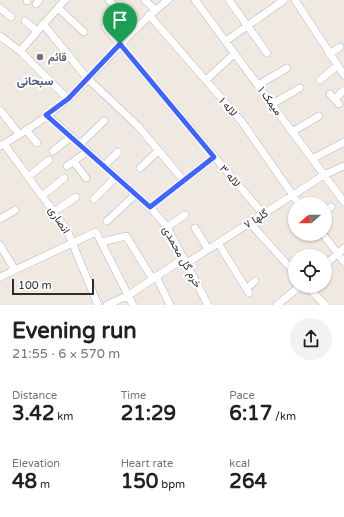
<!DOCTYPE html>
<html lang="en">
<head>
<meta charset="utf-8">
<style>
	:root { --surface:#fff; --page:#f2f2f2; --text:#202124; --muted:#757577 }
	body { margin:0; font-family:"Varela Round",Vazirmatn,sans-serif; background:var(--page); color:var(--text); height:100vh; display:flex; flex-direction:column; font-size:15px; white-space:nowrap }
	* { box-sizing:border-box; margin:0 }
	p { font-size:13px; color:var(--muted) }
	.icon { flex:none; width:22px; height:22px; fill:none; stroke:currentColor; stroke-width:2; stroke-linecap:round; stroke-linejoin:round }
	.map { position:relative; height:305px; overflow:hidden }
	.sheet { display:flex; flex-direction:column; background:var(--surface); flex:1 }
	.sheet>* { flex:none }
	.needle { width:26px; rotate:250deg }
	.buttons { position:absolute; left:288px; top:197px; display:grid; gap:8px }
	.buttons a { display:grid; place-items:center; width:44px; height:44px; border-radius:50%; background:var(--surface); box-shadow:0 1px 3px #0004; font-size:20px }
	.scale { position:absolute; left:12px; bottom:10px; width:82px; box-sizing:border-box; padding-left:4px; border:2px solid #2e2e2e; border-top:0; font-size:11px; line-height:14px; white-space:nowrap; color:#2e2e2e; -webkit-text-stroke:3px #fff; paint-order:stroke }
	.pin { position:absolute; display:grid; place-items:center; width:34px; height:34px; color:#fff; margin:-41px -17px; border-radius:50% 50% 50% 0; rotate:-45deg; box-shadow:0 0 4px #0007 }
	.pin .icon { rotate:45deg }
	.round { display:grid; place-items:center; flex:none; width:42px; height:42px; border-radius:21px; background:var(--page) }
	.summary { display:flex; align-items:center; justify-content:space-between; height:68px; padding:0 12px }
	h1 { font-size:22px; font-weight:700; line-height:30px }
	.figures { display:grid; grid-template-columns:repeat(3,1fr); gap:6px; height:68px; padding:4px 12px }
	.figures div { display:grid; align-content:center }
	.figures b { font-size:20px; font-weight:700 }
	.figures small { font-size:11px; font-weight:400 }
	.figures p { font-size:11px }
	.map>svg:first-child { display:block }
</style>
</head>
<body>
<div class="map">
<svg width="344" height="305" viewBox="0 0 344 305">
	<rect width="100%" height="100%" fill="#efe9e1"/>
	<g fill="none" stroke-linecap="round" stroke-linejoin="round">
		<defs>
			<path id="minor" d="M 109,0 L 114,6
				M 145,0 L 155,10
				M 195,0 L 344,202
				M 229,0 L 267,53
				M 295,0 L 344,75
				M 27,1 L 27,0
				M 36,4 L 39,0
				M 0,8 L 11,17
				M 58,8 L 84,32
				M 149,15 L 242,122 L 299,204
				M 111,20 L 105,27 L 263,214
				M 25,21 L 37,31
				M 43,24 L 87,78 L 138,126 L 184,181
				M 0,36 L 20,51 L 68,99
				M 226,41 L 284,0
				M 20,51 L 65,0
				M 329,54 L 340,47
				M 206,80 L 233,55
				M 320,80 L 337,66
				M 258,85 L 287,68
				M 330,94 L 339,104
				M 335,99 L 344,90
				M 272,104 L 300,88
				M 0,110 L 19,134
				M 47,115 L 150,207 L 167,227 L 208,305
				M 26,130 L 37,143
				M 292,132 L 319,116
				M 4,144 L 67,230 L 98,305
				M 80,144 L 104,121
				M 0,146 C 23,133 48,117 68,99 C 102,67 131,29 168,0
				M 53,151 L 71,137
				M 312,159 L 344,142
				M 74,162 L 86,178
				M 67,166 L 88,151
				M 104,166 L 118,152
				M 140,168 L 158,151
				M 28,177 L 49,160
				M 42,196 L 64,178
				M 94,199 L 116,177
				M 150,207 L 214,157
				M 54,212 L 76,197
				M 325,212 L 331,207
				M 0,219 L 15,210
				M 107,221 L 136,194
				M 250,223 L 295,273
				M 167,227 L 185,215
				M 195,228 L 208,249
				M 323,234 L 344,262
				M 102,242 L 126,236 L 152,278
				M 218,243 L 249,293
				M 0,245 L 15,270
				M 187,263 L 324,175 L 344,166
				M 325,265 L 344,248
				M 156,276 L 170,305
				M 0,277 L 96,232 L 133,305
				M 307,286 L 325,305
				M 246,289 L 255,281
				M 107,305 L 129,295 L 184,258
				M 277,305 L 300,286"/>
		</defs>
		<!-- minor casing -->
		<use href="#minor" stroke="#b4b7c1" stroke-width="8"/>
		<!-- minor -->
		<use href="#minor" stroke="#fff" stroke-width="7"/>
	</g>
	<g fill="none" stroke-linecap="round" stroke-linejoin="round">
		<defs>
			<path id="route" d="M 120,44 L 214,157 L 150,207 L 46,115 L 68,99 Z"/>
		</defs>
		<!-- route casing -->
		<use href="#route" stroke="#fff" stroke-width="8"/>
		<!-- route -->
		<use href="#route" stroke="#4264fb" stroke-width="5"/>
	</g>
	<!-- markers -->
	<circle fill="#6b7280" stroke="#fff" stroke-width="1.5" cx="40" cy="57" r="4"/>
	<g text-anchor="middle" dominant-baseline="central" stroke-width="4" stroke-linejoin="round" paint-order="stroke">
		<!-- worship labels -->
		<g font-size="11" font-weight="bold" fill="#5b616d" stroke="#fff" text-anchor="start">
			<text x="48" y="57">قائم</text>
		</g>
		<!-- street labels -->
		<g font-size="11" fill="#2e2e2e" stroke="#fff">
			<text transform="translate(270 101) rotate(54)">میمک ۱</text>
			<text transform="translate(228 107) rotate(49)">لاله ۱</text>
			<text transform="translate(230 176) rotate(49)">لاله ۳</text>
			<text transform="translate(256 219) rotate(-32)">گلها ۷</text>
			<text transform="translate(59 220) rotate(57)">انصاری</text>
			<text transform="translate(182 257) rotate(61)">خرم گل محمدی</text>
		</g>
		<!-- neighbourhood labels -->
		<g font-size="12" font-weight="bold" fill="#4d5680" stroke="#fff">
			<text x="35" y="81">سبحانی</text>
		</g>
	</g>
</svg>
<div class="buttons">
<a><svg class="needle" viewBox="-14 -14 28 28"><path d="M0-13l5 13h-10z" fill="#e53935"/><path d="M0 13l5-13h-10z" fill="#757577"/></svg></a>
<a><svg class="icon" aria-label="locate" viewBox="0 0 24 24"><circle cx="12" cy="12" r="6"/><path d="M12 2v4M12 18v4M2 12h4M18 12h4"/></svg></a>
</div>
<div class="scale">100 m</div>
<div class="pin" style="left:120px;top:44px;background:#1e9e55"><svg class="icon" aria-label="arrive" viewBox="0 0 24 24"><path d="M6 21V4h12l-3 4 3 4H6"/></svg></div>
</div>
<section class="sheet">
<div class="summary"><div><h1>Evening run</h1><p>21:55 · 6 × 570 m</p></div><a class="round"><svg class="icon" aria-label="share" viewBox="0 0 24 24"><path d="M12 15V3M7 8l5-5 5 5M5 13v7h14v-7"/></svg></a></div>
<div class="figures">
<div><p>Distance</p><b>3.42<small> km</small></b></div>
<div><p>Time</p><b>21:29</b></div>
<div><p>Pace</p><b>6:17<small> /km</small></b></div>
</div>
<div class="figures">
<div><p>Elevation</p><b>48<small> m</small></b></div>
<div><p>Heart rate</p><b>150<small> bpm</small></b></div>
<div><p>kcal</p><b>264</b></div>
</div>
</section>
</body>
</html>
